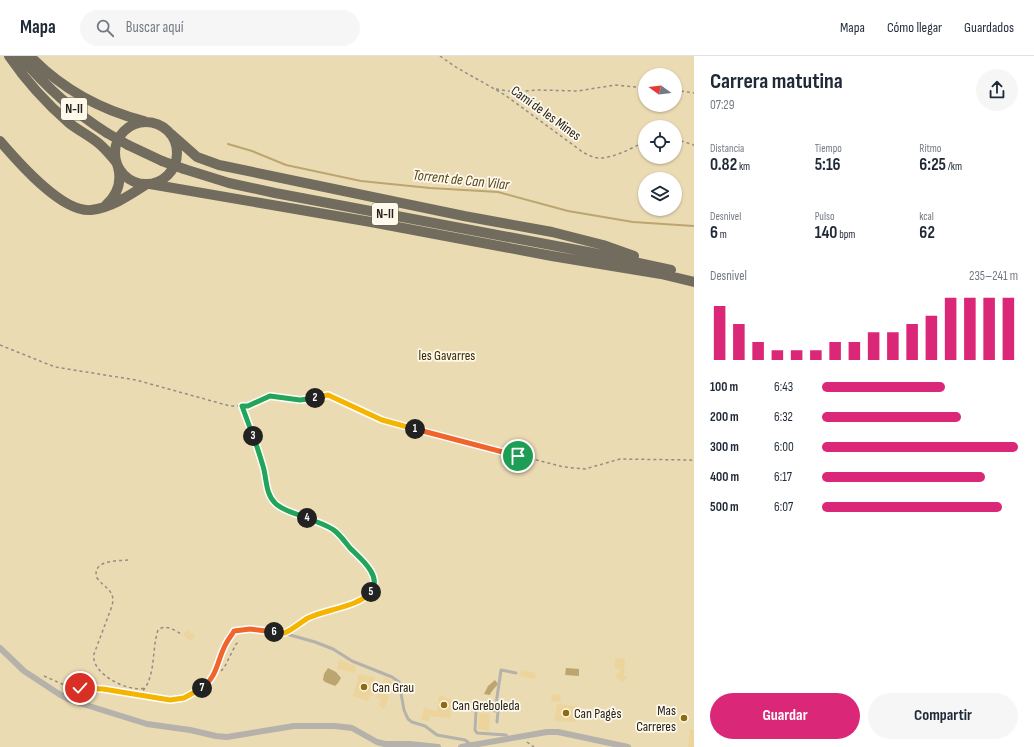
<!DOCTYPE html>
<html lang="es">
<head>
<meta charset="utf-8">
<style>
	:root { --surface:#fff; --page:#f6f6f7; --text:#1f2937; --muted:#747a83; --line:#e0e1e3; --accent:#db2777 }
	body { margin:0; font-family:"Sofia Sans Condensed",sans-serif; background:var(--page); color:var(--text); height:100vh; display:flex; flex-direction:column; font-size:15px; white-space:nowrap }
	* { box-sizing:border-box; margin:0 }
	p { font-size:13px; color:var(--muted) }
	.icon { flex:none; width:22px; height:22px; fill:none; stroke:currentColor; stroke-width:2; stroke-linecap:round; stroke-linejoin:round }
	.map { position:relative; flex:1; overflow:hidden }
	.side { display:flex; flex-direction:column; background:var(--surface); width:340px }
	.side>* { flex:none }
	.needle { width:26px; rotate:285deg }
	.fabs { position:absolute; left:638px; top:12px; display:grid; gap:8px }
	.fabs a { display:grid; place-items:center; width:44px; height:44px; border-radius:50%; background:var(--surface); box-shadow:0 1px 3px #0004; font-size:20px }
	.pin { position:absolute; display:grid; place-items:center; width:34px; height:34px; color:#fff; margin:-17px; border:2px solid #fff; border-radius:50%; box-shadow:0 1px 4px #0007 }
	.km { position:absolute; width:20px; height:20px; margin:-10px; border-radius:50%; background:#222; color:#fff; font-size:11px; line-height:20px; text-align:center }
	.round { display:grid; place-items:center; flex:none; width:42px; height:42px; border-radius:21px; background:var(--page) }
	.headline { display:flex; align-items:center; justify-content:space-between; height:68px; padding:0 16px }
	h1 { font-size:22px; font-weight:700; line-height:30px }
	.figures { display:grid; grid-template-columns:repeat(3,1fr); gap:6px; height:68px; padding:4px 16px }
	.figures div { display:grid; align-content:center }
	.figures b { font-size:17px; font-weight:700 }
	.figures small { font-size:11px; font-weight:400 }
	.figures p { font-size:11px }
	.chart { height:112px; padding:8px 16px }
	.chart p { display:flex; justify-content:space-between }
	.chart svg { width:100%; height:72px; margin-top:4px; stroke:var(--accent); stroke-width:6 }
	.button { display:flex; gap:8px; margin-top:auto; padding:8px 16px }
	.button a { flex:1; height:46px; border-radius:24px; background:var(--accent); color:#fff; font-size:16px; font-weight:700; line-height:46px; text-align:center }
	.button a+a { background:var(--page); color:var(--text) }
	ul { padding:0 16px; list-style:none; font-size:13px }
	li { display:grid; grid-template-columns:64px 48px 1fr; align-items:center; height:30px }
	li i { height:10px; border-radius:5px; background:var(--accent) }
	header { display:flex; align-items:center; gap:24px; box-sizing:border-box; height:56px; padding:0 20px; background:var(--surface); border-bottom:1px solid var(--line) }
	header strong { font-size:19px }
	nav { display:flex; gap:22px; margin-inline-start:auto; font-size:14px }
	.search { width:280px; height:36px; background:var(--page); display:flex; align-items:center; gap:10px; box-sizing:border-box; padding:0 14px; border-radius:22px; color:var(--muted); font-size:15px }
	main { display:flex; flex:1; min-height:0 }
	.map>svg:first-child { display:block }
</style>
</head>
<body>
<header>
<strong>Mapa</strong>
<div class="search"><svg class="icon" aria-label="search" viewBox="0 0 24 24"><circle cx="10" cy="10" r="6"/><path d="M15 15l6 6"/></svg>Buscar aquí</div>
<nav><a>Mapa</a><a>Cómo llegar</a><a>Guardados</a></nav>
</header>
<main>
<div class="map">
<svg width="694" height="691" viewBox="0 0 694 691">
	<rect width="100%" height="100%" fill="#fff9ec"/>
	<!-- green -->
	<path fill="#ebdbb3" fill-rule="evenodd" d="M 0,0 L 694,0 L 694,691 L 0,691 ZM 645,19 L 675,19 L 675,49 L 645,49 ZM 645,71 L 675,71 L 675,101 L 645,101 ZM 645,123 L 675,123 L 675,153 L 645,153 Z"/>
	<!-- water -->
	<path fill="#bca56f" d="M 328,612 L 336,616 L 341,622 L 338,627 L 335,630 L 325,626 L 323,624 L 324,618 Z
		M 566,612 L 579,613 L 579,620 L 565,619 Z
		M 495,624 L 498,628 C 495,632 492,634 490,639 L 484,638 L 488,630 Z"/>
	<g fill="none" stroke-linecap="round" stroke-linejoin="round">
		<!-- stream -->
		<path stroke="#bca56f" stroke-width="2" d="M 228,88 L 252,95 L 286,109 L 361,125 L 430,132 L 498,136 L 568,155 L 633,166 L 694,170"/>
	</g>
	<!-- building -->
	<path fill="#ecd49c" d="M 186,574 L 195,579 L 192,585 L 183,580 Z
		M 615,602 L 625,603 L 624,619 L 627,621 L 623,626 L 615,621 L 621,613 L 615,613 Z
		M 339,604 L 356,610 L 355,617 L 337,613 Z
		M 521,614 L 536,617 L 535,623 L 519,620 Z
		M 358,618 L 375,621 L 373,640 L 370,639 L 368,645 L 353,640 L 357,626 Z
		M 385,621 L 393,625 L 387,640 L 389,641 L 384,653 L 379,650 L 381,643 L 376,641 Z
		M 552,638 L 561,639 L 560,646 L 551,645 Z
		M 439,639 L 452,644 L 450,662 L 430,660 L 429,665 L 421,664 L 424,652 L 437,655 Z
		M 557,648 L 578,650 L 575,666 L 554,665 Z
		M 479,657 L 490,658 L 489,675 L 478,673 Z
		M 690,673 L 694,674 L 694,691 L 688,691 Z"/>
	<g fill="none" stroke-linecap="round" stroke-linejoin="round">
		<!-- path -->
		<path stroke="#928e84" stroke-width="1.5" stroke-dasharray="3 3" stroke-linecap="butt" d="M 440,0 L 454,10 L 505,39 L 584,97 C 589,99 594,102 599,102 C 615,102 631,92 645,86
			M 496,33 L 515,36 L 538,34 L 578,35 L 615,29 L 645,32
			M 675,34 L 694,37
			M 675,83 L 694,89
			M 0,289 L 55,311 L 136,324 L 230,350 L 248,350 L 270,340 L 300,344 L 328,339 L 382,364 L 564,411 L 585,413 L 620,403 L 691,404 L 694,406
			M 242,350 C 248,371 257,390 263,410 C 266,420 265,434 271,442 C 282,457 311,462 327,471 C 338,476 368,507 373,519 C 374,523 374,529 372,533 C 365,550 339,550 324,556 C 312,560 301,567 289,573
			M 128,504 C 117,505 91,504 97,522 C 105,533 116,534 112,550 L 94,598 C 90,617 128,637 145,632
			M 221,615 L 224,612 L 236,588 L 240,585
			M 44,620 L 69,631 L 103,633 L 169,644 C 183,644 195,638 205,630
			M 139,639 C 157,623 151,595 158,574 C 166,568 174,574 181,578
			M 527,686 L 534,691"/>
		<!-- service -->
		<path stroke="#b5b2ab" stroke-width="3" d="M 209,626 L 220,606 L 226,587 L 234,575 L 250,573 L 283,577 L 315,586 L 333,593 L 352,605 L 392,621 L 399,626 L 404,654 L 408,663 L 412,666 L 425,670 L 437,679 L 465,684 L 469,687 L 470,690
			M 495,655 L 501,614 L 516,617
			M 497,666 L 498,655 L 479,652 L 476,655 L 475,674 L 477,677 L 506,679 L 508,682"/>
		<!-- minor -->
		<path stroke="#b5b2ab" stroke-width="6" d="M 0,592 L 24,615 L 59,638 L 70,644 L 147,668 L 190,674 L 216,680 L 227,681 L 294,670 L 335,670 L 352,672 L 377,686 L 385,688 L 410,688 L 438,691
			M 461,691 L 547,676 L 558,676 L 628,691"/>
		<!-- trunk -->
		<path stroke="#716c5e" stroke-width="10" d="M 9,0 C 26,25 46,47 69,67 C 78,74 88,79 97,86 C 105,92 110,99 116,106
			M 20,0 C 45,30 74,56 107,77
			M 30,0 C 61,32 101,54 144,65
			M115 97a31 31 0 1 1 62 0a31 31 0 1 1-62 0Z
			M 171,78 L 197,101 L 219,109 L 464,160 L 552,176 L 603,189 L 634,200
			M 0,85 C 18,106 62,157 91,154 C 111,152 130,139 147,128
			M 128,89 L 162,105
			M 184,113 L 229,127 L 275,137 L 588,196 L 671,214
			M 150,128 L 371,166 L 552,200 L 661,218 L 694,226
			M 106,149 C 117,139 122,126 118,111"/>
		<!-- trunk-bridge -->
		<path stroke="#716c5e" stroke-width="10" d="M 107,77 L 128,89
			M 162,105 L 184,113"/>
	</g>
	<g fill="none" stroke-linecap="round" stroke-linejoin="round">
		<defs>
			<path id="split-1" d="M 415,373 L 518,400"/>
			<path id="split-2" d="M 315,342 L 328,339 L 382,364 L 415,373"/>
			<path id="split-3" d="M 253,380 L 242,350 L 248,350 L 270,340 L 300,344 L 315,342"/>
			<path id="split-4" d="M 253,380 C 257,390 260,400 263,410 C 267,423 265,438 276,448 C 284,455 297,458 307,462"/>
			<path id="split-5" d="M 307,462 C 316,466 328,469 335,475 C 341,480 345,486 350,492 C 360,502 383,520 371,536"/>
			<path id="split-6" d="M 274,576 C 277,576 281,577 284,577 C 291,575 301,566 308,562 C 327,553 358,551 371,536"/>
			<path id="split-7" d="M 202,632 C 219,619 217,602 227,586 C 229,582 232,579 234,575 L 250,573 L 274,576"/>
			<path id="split-8" d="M 80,632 L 103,633 L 170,644 L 184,642 L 202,632"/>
		</defs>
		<!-- split-1 casing -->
		<use href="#split-1" stroke="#fff" stroke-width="8"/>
		<!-- split-2 casing -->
		<use href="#split-2" stroke="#fff" stroke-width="8"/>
		<!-- split-3 casing -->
		<use href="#split-3" stroke="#fff" stroke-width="8"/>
		<!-- split-4 casing -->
		<use href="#split-4" stroke="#fff" stroke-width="8"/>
		<!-- split-5 casing -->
		<use href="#split-5" stroke="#fff" stroke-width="8"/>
		<!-- split-6 casing -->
		<use href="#split-6" stroke="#fff" stroke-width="8"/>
		<!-- split-7 casing -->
		<use href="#split-7" stroke="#fff" stroke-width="8"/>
		<!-- split-8 casing -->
		<use href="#split-8" stroke="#fff" stroke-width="8"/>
		<!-- split-1 -->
		<use href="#split-1" stroke="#f0652b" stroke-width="5"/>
		<!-- split-2 -->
		<use href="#split-2" stroke="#f5b400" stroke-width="5"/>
		<!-- split-3 -->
		<use href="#split-3" stroke="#22a559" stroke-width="5"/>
		<!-- split-4 -->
		<use href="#split-4" stroke="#22a559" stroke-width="5"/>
		<!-- split-5 -->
		<use href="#split-5" stroke="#22a559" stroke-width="5"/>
		<!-- split-6 -->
		<use href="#split-6" stroke="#f5b400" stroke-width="5"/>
		<!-- split-7 -->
		<use href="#split-7" stroke="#f0652b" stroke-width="5"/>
		<!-- split-8 -->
		<use href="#split-8" stroke="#f5b400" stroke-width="5"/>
	</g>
	<!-- markers -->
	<g fill="#8b6c0e" stroke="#fff9ec" stroke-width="1.5">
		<circle cx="364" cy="631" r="4"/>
		<circle cx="444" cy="649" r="4"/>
		<circle cx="566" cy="657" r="4"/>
		<circle cx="684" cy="662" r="4"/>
	</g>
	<g text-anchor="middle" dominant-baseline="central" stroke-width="3.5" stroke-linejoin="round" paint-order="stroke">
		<!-- shield labels -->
		<g fill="#fff9ec" stroke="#66625a" stroke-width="1">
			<rect x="61" y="42" width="26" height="22" rx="3"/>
			<rect x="372" y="147" width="26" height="22" rx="3"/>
		</g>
		<g font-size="13" font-weight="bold" fill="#24221c">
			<text x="74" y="53">N-II</text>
			<text x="385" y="158">N-II</text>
		</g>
		<!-- street labels -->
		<g font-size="14" fill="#24221c" stroke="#fff9ec">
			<text transform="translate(546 57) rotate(36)">Camí de les Mines</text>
		</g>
		<!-- park labels -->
		<g font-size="14" fill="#3b2b00" stroke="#fff9ec">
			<text x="447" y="299">les Gavarres</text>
		</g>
		<!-- poi labels -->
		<g font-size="14" fill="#24221c" stroke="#fff9ec" text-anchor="start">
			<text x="372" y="631">Can Grau</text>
			<text x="452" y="649">Can Greboleda</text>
			<text x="676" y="654" text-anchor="end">Mas<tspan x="676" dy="16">Carreres</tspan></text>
			<text x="574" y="657">Can Pagès</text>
		</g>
		<!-- water labels -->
		<g font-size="15" font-style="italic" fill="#58471d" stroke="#fff9ec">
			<text transform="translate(461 124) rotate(6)">Torrent de Can Vilar</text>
		</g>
	</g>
</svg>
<div class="fabs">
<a><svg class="needle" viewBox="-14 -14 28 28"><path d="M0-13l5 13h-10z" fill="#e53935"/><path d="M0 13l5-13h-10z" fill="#747a83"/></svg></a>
<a><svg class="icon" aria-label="locate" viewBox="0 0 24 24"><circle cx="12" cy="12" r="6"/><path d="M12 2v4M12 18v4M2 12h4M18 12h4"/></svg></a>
<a><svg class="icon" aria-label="layers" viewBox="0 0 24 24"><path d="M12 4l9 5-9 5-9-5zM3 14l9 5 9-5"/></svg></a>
</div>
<div class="pin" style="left:518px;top:400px;background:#1e9e55"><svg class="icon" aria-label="arrive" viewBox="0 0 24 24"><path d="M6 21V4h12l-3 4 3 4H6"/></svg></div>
<div class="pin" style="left:80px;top:632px;background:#d93025"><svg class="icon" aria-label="check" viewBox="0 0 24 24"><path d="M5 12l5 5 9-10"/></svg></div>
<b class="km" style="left:415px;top:373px">1</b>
<b class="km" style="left:315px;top:342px">2</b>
<b class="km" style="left:253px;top:380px">3</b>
<b class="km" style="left:307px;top:462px">4</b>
<b class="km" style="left:371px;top:536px">5</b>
<b class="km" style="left:274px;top:576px">6</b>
<b class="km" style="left:202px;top:632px">7</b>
</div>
<section class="side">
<div class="headline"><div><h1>Carrera matutina</h1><p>07:29</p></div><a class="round"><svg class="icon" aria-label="share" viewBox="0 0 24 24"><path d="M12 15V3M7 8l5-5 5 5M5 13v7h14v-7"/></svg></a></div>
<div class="figures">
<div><p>Distancia</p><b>0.82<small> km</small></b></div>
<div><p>Tiempo</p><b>5:16</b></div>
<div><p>Ritmo</p><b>6:25<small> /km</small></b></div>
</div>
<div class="figures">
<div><p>Desnivel</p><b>6<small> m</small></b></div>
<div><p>Pulso</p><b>140<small> bpm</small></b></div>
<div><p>kcal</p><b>62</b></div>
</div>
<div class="chart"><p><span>Desnivel</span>235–241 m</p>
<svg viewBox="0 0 160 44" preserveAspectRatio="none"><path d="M5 44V11M15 44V22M25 44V33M35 44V38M45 44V38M55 44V38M65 44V33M75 44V33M85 44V27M95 44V27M105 44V22M115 44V17M125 44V6M135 44V6M145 44V6M155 44V6"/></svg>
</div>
<ul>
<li><b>100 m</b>6:43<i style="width:63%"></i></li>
<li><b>200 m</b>6:32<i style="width:71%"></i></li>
<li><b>300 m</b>6:00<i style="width:100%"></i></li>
<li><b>400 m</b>6:17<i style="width:83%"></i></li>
<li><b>500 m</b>6:07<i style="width:92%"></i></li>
</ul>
<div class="button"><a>Guardar</a><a>Compartir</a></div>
</section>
</main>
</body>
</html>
